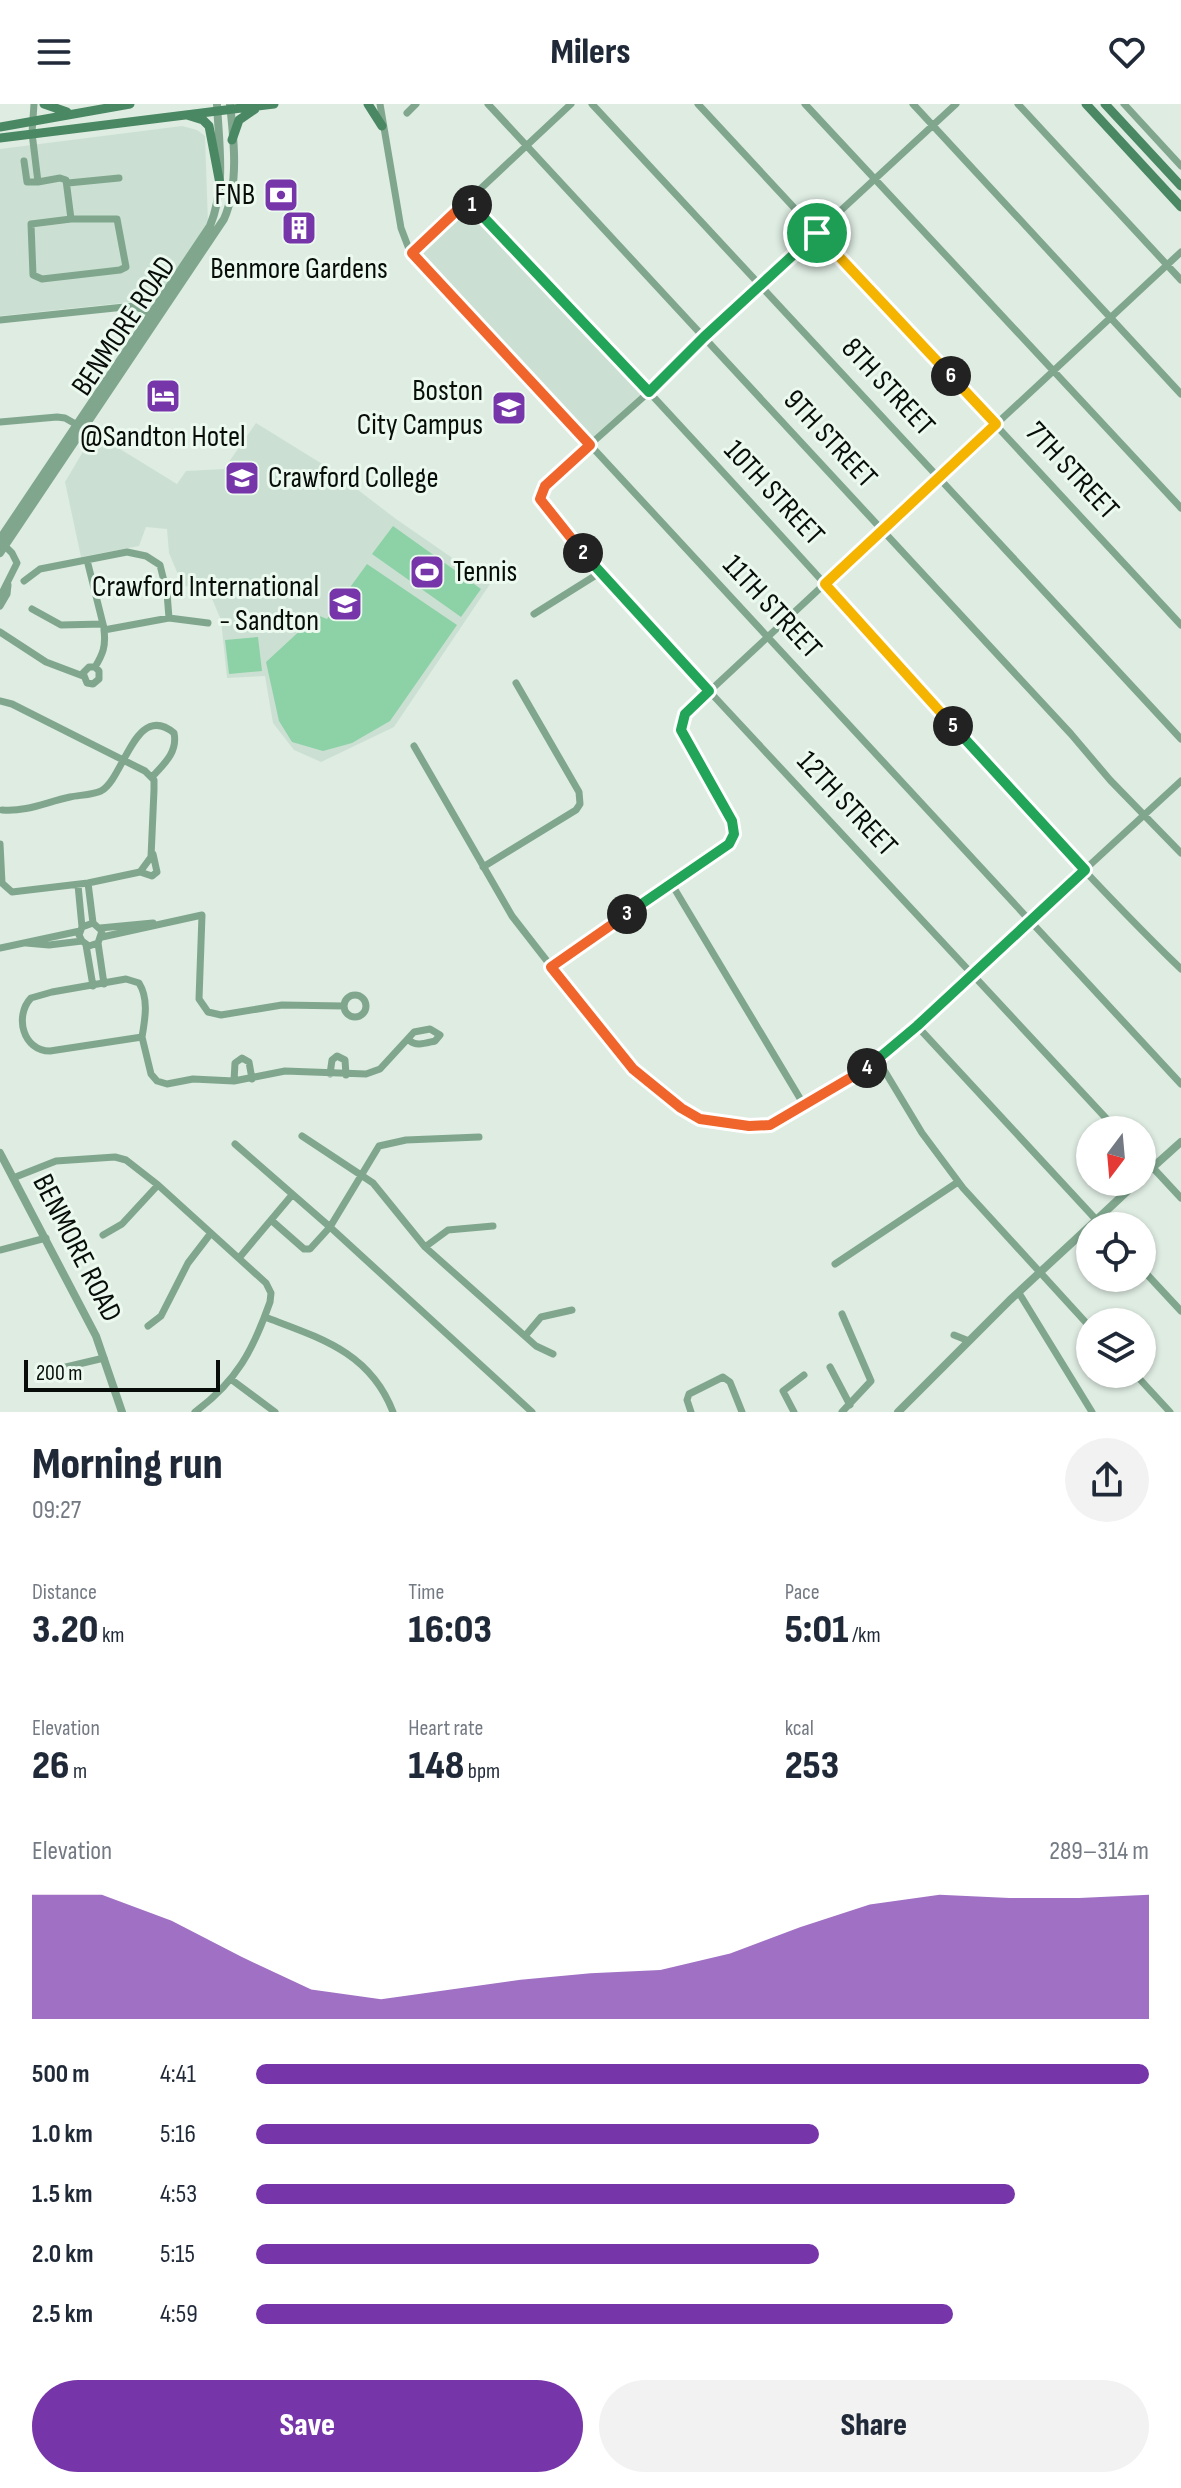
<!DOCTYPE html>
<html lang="en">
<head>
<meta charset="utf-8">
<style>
	:root { --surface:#fff; --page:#f2f2f3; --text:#1f2937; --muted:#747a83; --accent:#7735aa }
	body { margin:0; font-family:"Sofia Sans Condensed",sans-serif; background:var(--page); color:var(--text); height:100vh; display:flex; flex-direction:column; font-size:30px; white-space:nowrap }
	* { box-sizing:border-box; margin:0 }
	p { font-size:26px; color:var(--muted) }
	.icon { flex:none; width:44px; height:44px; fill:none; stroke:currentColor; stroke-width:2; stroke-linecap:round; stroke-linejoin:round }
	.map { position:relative; height:1308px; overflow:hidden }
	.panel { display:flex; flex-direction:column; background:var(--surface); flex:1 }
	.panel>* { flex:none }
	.needle { width:52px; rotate:196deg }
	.buttons { position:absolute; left:1076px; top:1012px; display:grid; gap:16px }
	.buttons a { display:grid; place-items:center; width:80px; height:80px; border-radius:50%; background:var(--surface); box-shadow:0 2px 6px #0004; font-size:40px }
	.scale { position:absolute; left:24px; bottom:20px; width:196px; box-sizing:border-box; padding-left:8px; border:4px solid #080d0a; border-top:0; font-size:22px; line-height:28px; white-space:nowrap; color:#080d0a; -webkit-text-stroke:6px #ebf9ef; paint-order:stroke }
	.pin { position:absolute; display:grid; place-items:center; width:68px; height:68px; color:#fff; margin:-34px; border:4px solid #fff; border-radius:50%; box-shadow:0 2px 8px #0007 }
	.km { position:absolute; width:40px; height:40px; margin:-20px; border-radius:50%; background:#222; color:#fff; font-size:22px; line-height:40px; text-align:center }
	.round { display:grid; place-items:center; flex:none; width:84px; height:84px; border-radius:42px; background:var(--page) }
	.headline { display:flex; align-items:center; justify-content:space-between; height:136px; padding:0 32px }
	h1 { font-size:44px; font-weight:800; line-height:60px }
	.figures { display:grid; grid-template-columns:repeat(3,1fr); gap:12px; height:136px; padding:8px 32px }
	.figures div { display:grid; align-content:center }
	.figures b { font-size:40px; font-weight:800 }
	.figures small { font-size:22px; font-weight:400 }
	.figures p { font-size:22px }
	.chart { height:224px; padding:16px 32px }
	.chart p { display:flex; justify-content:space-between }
	.chart svg { width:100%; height:144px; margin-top:8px; fill:var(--accent); opacity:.7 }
	.button { display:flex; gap:16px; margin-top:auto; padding:16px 32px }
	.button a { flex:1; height:92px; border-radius:48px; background:var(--accent); color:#fff; font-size:32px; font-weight:800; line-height:92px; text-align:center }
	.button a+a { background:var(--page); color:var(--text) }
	ul { padding:0 32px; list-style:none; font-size:26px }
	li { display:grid; grid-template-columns:128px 96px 1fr; align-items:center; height:60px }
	li i { height:20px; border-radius:10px; background:var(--accent) }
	header { display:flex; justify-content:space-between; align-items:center; height:104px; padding:0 32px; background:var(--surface); font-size:36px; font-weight:800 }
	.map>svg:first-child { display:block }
</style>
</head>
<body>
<header><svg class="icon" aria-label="menu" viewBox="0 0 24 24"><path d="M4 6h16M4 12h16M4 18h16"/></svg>Milers<svg class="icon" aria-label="heart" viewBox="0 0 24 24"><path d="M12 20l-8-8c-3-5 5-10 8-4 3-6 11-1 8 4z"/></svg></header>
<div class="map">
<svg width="1181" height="1308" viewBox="0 0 1181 1308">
	<rect width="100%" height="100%" fill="#deece2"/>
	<!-- built -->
	<path fill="#cbe0d2" d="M 182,22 L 197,26 L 205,32 L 208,119 L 160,195 L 0,212 L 0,45 Z
		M 470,94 L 650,291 L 592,342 L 413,149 Z
		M 256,319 L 332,366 L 396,415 L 490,480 L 394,623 L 321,658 L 294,646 L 273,619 L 265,572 L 227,574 L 221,516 L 207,483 L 183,482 L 169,449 L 167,425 L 146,423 L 139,442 L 81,453 L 65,378 L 94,329 L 177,380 L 186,367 L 224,365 Z"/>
	<!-- green -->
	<path fill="#8dd1a7" d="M 393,422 L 481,485 L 461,513 L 372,450 Z
		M 367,460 L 457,521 L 390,617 L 352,639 L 323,647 L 292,638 L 279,617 L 266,558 L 317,511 L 327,515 Z
		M 258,533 L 262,567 L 229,570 L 225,536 Z"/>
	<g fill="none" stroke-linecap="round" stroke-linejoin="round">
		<!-- minor -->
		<path stroke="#80a78e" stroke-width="7" d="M 34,0 L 32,29 L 38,78 L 60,74 L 66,76 L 71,115 L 31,120 L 33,171 L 42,175 L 120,166 L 126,163 L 117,115 L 71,115
			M 380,0 L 401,124 L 409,145 L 1181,980
			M 488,0 L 1071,630 L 1110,676 L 1181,749
			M 592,0 L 1181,635
			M 698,0 L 1181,521
			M 805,0 L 1181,404
			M 913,0 L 1181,290
			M 956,0 L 704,233 L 649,288 L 548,378 L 542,387 L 540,397 L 709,587 L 1117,1026
			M 1018,0 L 1181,176
			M 1124,0 L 1181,62
			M 407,9 L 416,0
			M 24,57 L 27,78 L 38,78
			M 68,79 L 119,74
			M 468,96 C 612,246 753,400 892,554 C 987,659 1080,767 1181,865
			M 412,149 L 571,0
			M 0,216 L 134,202 L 155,211
			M 0,318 L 57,313 L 65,314 L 79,322
			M 87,456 L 104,524
			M 24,477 L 40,465 L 127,448 L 146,452 L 160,461 L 167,489 L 169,514
			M 0,493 L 17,459 L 12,449 L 1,438
			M 0,502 L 7,490 L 8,481
			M 32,505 L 61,521 L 103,520
			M 534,510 L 601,468
			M 0,528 L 46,558 L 83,572
			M 95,563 L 99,567 L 99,575 L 93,580 L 87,579 L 83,569 L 89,563 L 95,563 C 103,550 106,542 104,526 L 169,514 L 208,519
			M 0,597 L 12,600 L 145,667 L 154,676 L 154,686 L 151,753 L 140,768 L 88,779 L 12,788 L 2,779 L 0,740
			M 414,642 L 512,812 L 624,956 L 642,974 L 695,1013 L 756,1022 L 776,1018 L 878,956 L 1181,677
			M 2,706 C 27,708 46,698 70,693 C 79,691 92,691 101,687 C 124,675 135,597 174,629 C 178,648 164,660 152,673
			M 483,763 L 576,706 L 580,700 L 579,688 L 516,579
			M 140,768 L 152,772 L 157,768 L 153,750
			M 88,779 L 93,819
			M 671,779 L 804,1001
			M 78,781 L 82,823
			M 100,824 L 153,819
			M 102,833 L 202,811 L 199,895 L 208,908 L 221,911 L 282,901 L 344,902
			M 26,839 L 49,841 L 82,837
			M 98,839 L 89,842 L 82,837 L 79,831 L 82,823 L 93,819 L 102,827 L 98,839 L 104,880
			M 86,841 L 93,882
			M 0,844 L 80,827
			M 551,863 L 732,736 L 735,725 L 732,717 L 683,632 L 681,620 L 685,610 L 1181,148
			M 126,875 L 139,879 C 149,895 145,915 142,933 L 50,947 C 23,947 14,912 31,894 L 52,888 Z
			M344 902a11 11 0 1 1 22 0a11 11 0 1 1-22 0Z
			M 917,922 L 1102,1122
			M 142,933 L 151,970 L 157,977 L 167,980 L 193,975 L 234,977 L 285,967 L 366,970 L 380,965 L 414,928 L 430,925 L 440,931 L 435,937 C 426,939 416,943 409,936
			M 878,956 L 922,1029 L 963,1084 L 1090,1223
			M 330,970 L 332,956 L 337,952 L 345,956 L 346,971
			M 234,977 L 235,959 L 242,954 L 249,958 L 252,975
			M 302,1032 L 373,1079 L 425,1143 L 536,1242 L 553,1250
			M 235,1040 L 330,1123 L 532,1308
			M 1142,1052 L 1181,1094
			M 13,1074 L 56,1057 L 115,1053 L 126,1056 L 158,1081 L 266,1179 L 271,1189 L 270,1198 C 253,1246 237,1277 195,1308
			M 271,1116 L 304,1145 L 310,1145 L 330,1123 L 379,1042 L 406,1036 L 479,1033
			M 103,1131 L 122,1120 L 158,1081
			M 425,1143 L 448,1126 L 493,1122
			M 0,1146 L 46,1134
			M 239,1154 L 292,1091
			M 835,1160 L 958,1078
			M 1142,1165 L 1181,1207
			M 1019,1189 L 1092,1308
			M 265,1213 C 320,1234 370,1248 393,1308
			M 148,1222 L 161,1212 L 188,1159 L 211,1129
			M 954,1231 L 969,1237
			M 525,1232 L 541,1213 L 572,1206
			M 830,1263 L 850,1301
			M 49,1267 L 104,1254
			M 1135,1270 L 1170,1308
			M 232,1276 L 275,1308
			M 691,1308 L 687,1296 L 689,1290 L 723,1273 L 730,1278 L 742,1308
			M 794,1308 L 783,1287 L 804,1271
			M 842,1308 L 871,1277 L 842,1210"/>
		<!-- tertiary -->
		<path stroke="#80a78e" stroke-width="8" d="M 0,435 L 210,122 C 226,83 219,41 217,0
			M 0,449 L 224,115 C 239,81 234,36 230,0
			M 0,1049 L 96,1232 L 122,1308
			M 1142,1073 L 1181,1038
			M 1090,1122 L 1137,1078
			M 898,1308 L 1010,1196 L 1090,1122"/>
		<!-- secondary -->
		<path stroke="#4a8863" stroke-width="9" d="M 44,0 L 67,8
			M 368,0 L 382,22
			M 1086,0 L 1181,103
			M 1105,0 L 1181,82
			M 187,11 L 203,16 L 209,22 L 220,80
			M 0,23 L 130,0
			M 0,34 L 274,0
			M 232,36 L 239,16 L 255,5"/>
	</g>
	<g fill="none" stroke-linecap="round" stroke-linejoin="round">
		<defs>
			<path id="split-1" d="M 472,101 L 649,288 L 704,233 L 817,129"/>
			<path id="split-2" d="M 472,101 L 468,96 L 412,149 L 590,341 L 545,382 L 540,395 L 583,449"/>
			<path id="split-3" d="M 583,449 L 709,587 L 685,610 L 681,626 L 732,717 L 734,730 L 729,740 L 627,810"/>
			<path id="split-4" d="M 627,810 L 551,863 L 633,965 L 681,1004 L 700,1015 L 749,1022 L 770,1021 L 867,964"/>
			<path id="split-5" d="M 867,964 L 917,922 L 1085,766 L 953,622"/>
			<path id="split-6" d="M 951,272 L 996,320 L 825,480 L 953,622"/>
			<path id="split-7" d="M 817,129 L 951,272"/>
		</defs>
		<!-- split-1 casing -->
		<use href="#split-1" stroke="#fff" stroke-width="16"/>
		<!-- split-2 casing -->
		<use href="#split-2" stroke="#fff" stroke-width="16"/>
		<!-- split-3 casing -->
		<use href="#split-3" stroke="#fff" stroke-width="16"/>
		<!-- split-4 casing -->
		<use href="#split-4" stroke="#fff" stroke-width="16"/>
		<!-- split-5 casing -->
		<use href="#split-5" stroke="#fff" stroke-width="16"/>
		<!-- split-6 casing -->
		<use href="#split-6" stroke="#fff" stroke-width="16"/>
		<!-- split-7 casing -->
		<use href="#split-7" stroke="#fff" stroke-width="16"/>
		<!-- split-1 -->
		<use href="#split-1" stroke="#22a559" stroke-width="10"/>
		<!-- split-2 -->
		<use href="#split-2" stroke="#f0652b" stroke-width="10"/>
		<!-- split-3 -->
		<use href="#split-3" stroke="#22a559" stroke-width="10"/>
		<!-- split-4 -->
		<use href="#split-4" stroke="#f0652b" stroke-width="10"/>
		<!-- split-5 -->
		<use href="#split-5" stroke="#22a559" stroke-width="10"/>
		<!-- split-6 -->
		<use href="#split-6" stroke="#f5b400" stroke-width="10"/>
		<!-- split-7 -->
		<use href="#split-7" stroke="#f5b400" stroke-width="10"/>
	</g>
	<!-- icons -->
	<defs>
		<symbol id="bank-square" viewBox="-11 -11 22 22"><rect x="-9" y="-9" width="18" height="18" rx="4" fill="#7735aa" stroke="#ebf9ef"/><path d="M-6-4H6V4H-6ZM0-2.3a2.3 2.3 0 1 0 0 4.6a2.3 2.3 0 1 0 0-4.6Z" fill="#fff"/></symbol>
		<symbol id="building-square" viewBox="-11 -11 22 22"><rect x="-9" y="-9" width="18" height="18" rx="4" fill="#7735aa" stroke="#ebf9ef"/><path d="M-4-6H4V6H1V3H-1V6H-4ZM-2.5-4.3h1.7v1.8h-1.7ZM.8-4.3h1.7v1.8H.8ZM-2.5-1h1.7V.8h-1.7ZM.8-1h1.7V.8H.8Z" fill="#fff"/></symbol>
		<symbol id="hotel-square" viewBox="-11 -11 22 22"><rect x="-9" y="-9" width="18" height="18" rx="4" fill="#7735aa" stroke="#ebf9ef"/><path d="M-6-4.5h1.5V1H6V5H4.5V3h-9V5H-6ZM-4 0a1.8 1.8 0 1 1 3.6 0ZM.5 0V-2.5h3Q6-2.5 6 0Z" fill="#fff"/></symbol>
		<symbol id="university-square" viewBox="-11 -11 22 22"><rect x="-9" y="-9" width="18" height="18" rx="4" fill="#7735aa" stroke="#ebf9ef"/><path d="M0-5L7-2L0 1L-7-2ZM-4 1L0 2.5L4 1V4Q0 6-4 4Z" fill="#fff"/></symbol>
		<symbol id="school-square" viewBox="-11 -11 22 22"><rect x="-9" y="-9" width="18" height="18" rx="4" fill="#7735aa" stroke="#ebf9ef"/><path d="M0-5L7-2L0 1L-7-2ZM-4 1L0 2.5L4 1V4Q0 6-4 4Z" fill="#fff"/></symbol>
		<symbol id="stadium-square" viewBox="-11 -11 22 22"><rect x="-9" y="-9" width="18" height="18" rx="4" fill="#7735aa" stroke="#ebf9ef"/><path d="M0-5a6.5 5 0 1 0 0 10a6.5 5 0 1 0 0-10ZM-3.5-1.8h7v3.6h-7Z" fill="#fff"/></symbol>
	</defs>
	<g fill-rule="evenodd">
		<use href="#bank-square" x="261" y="71" width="40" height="40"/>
		<use href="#building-square" x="279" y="104" width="40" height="40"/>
		<use href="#hotel-square" x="143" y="272" width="40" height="40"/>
		<use href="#university-square" x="489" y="284" width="40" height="40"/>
		<use href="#school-square" x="222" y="354" width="40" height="40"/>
		<use href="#stadium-square" x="407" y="448" width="40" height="40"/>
		<use href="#school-square" x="325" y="480" width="40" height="40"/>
	</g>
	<g text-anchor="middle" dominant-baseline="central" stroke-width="6" stroke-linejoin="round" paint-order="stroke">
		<!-- poi labels -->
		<g font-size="30" fill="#080d0a" stroke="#ebf9ef" text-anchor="end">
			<text x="255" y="91">FNB</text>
			<text x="299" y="165" text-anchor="middle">Benmore Gardens</text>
			<text x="483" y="287">Boston<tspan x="483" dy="34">City Campus</tspan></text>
			<text x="163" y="333" text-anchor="middle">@Sandton Hotel</text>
			<text x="268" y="374" text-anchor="start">Crawford College</text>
			<text x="453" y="468" text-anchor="start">Tennis</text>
			<text x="319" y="483">Crawford International<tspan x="319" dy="34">- Sandton</tspan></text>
		</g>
		<!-- street labels -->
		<g font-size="30" fill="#080d0a" stroke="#ebf9ef">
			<text transform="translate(124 222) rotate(-56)">BENMORE ROAD</text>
			<text transform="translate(888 283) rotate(47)">8TH STREET</text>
			<text transform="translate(830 335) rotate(47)">9TH STREET</text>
			<text transform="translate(1072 367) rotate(47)">7TH STREET</text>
			<text transform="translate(774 389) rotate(47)">10TH STREET</text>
			<text transform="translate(772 503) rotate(47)">11TH STREET</text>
			<text transform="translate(847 700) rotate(47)">12TH STREET</text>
			<text transform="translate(77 1144) rotate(63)">BENMORE ROAD</text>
		</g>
	</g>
</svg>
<div class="buttons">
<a><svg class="needle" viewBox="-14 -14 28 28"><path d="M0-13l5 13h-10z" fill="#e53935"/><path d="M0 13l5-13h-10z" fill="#747a83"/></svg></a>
<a><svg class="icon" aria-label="locate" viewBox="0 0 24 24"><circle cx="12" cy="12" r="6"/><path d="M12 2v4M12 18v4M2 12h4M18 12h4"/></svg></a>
<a><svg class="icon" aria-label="layers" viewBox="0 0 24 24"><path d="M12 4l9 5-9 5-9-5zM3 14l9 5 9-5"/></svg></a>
</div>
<div class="scale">200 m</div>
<div class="pin" style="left:817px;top:129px;background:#1e9e55"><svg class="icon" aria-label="arrive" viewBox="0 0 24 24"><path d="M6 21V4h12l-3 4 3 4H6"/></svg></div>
<b class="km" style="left:472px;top:101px">1</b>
<b class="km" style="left:583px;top:449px">2</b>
<b class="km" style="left:627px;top:810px">3</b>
<b class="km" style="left:867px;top:964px">4</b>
<b class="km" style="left:953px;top:622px">5</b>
<b class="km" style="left:951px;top:272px">6</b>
</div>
<section class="panel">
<div class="headline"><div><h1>Morning run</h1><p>09:27</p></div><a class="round"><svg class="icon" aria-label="share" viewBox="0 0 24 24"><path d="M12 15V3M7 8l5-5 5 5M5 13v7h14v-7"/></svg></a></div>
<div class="figures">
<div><p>Distance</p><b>3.20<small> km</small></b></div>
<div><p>Time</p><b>16:03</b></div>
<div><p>Pace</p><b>5:01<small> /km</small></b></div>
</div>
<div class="figures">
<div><p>Elevation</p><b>26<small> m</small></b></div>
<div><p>Heart rate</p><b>148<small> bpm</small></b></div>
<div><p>kcal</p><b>253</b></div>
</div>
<div class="chart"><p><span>Elevation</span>289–314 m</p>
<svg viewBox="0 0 160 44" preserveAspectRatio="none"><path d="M0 44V6L10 6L20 14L30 25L40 35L50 38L60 35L70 32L80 30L90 29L100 24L110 16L120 9L130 6L140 7L150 7L160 6V44z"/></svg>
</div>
<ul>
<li><b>500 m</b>4:41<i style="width:100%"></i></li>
<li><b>1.0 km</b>5:16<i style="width:63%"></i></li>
<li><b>1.5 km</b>4:53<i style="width:85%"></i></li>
<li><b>2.0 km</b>5:15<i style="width:63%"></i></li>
<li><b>2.5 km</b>4:59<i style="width:78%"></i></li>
</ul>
<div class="button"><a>Save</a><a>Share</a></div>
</section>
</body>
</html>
